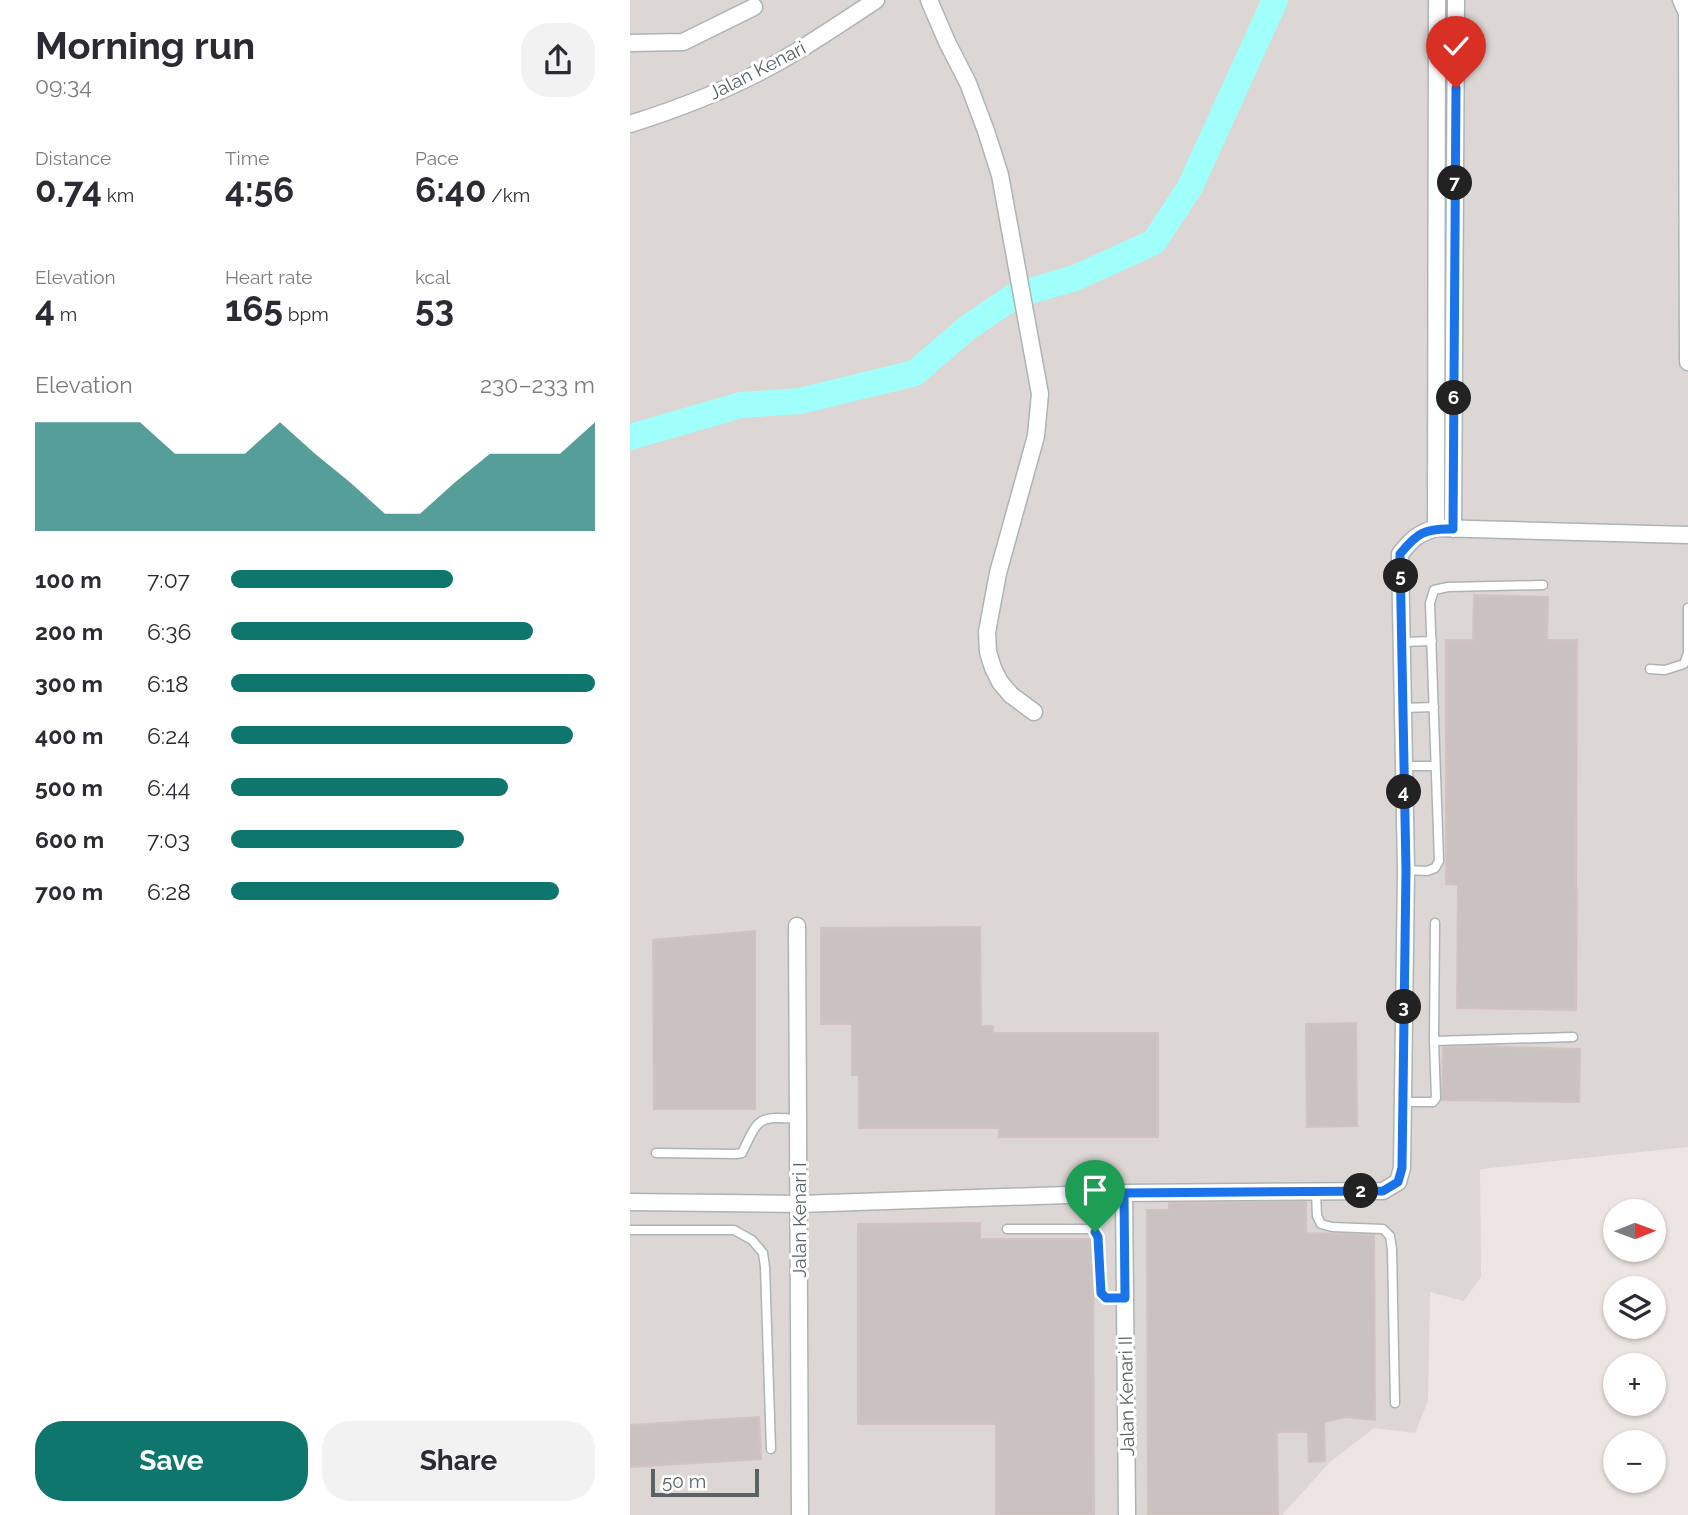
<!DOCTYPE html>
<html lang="en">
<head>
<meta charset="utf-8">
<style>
	:root { --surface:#fff; --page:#f2f2f3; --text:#2b2b33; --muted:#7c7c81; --accent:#0f766e }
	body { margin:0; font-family:Raleway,sans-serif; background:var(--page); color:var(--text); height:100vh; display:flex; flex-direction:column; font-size:26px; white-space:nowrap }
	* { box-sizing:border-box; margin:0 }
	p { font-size:23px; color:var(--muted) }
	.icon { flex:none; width:38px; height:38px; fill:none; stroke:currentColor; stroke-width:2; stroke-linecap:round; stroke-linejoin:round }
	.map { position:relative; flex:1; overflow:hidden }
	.drawer { display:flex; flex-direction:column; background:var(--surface); width:630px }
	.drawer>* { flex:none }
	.needle { width:46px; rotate:89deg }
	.tools { position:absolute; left:973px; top:1199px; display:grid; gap:14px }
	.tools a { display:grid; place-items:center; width:63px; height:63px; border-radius:50%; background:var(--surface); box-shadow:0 2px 5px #0004; font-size:35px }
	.scale { position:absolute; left:21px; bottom:18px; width:108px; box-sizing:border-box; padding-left:7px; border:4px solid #5a6263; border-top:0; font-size:19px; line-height:24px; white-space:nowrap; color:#5a6263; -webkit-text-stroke:5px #fff; paint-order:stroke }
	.pin { position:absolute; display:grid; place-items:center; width:60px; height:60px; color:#fff; margin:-72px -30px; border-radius:50% 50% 50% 0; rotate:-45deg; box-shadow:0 0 7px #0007 }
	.pin .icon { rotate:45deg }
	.km { position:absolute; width:35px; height:35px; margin:-18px; border-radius:50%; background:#222; color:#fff; font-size:19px; line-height:35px; text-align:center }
	.round { display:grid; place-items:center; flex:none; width:74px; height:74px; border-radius:28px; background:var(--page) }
	.overview { display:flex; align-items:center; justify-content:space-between; height:119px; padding:0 35px }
	h1 { font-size:38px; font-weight:700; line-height:52px }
	.stats { display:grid; grid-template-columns:repeat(3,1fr); gap:10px; height:119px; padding:7px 35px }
	.stats div { display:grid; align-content:center }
	.stats b { font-size:35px; font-weight:700 }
	.stats small { font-size:19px; font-weight:400 }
	.stats p { font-size:19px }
	.chart { height:196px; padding:14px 35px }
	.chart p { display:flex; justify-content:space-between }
	.chart svg { width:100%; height:126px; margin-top:7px; fill:var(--accent); opacity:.7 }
	.primary-button { display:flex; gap:14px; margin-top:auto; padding:14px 35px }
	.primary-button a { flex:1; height:80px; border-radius:28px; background:var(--accent); color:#fff; font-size:28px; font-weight:700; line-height:80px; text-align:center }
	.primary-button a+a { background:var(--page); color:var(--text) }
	ul { padding:0 35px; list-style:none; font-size:23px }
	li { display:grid; grid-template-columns:112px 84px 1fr; align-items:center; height:52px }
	li i { height:18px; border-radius:9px; background:var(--accent) }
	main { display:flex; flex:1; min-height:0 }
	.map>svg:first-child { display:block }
</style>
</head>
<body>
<main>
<section class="drawer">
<div class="overview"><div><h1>Morning run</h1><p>09:34</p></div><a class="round"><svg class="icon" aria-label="share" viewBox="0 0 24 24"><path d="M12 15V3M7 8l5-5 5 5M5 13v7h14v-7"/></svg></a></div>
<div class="stats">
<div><p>Distance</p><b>0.74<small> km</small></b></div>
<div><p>Time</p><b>4:56</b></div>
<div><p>Pace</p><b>6:40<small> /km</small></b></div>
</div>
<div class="stats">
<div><p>Elevation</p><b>4<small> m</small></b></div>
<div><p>Heart rate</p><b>165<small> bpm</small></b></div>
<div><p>kcal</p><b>53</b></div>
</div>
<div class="chart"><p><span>Elevation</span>230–233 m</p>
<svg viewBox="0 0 160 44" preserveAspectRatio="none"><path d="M0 44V6L10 6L20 6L30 6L40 17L50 17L60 17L70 6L80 17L90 27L100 38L110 38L120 27L130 17L140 17L150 17L160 6V44z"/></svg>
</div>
<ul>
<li><b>100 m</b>7:07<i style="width:61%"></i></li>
<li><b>200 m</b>6:36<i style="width:83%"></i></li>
<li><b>300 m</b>6:18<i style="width:100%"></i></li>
<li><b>400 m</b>6:24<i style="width:94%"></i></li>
<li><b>500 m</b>6:44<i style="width:76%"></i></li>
<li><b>600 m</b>7:03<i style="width:64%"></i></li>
<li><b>700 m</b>6:28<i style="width:90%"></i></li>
</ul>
<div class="primary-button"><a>Save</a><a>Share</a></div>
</section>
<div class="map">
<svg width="1058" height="1515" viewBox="0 0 1058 1515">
	<rect width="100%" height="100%" fill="#ede5e1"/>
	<!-- industrial -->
	<path fill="#dcd6d4" d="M 0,0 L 1058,0 L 1058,1147 L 850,1169 L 851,1277 L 834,1301 L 800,1292 L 798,1401 L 785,1433 L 744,1428 L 700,1462 L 653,1514 L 653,1515 L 0,1515 Z"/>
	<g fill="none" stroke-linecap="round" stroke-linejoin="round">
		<!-- river -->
		<path stroke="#a0fffa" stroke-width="26" d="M 0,437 L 111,405 L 170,401 L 285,373 L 337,328 L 386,295 L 445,278 L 524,242 L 560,187 L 645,0"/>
	</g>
	<!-- building -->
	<path fill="#cac2c1" stroke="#d2c3c0" stroke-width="2" d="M 844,595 L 918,597 L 917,640 L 947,640 L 946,890 L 947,890 L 946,1010 L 827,1008 L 828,885 L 816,884 L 816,640 L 843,640 Z
		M 350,927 L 351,1026 L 363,1026 L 363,1033 L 528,1033 L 528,1137 L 369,1137 L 369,1128 L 229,1128 L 229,1075 L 222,1075 L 222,1024 L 191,1024 L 191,928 Z
		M 125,931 L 125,1109 L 24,1109 L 23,940 Z
		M 726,1023 L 727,1126 L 677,1127 L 676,1024 Z
		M 844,1046 L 950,1049 L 949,1102 L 812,1100 L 813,1047 Z
		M 676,1202 L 676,1233 L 744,1235 L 745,1420 L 716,1417 L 694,1422 L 695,1461 L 679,1462 L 678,1432 L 647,1432 L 648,1515 L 518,1515 L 517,1210 L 539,1210 L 539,1203 Z
		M 350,1223 L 350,1239 L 462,1239 L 463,1267 L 464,1515 L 366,1515 L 366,1424 L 228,1424 L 228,1224 Z
		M 129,1417 L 131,1459 L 0,1467 L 0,1425 Z"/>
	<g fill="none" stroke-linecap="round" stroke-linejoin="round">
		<defs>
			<path id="lane" d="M 772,642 L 802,641
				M 1020,669 L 1035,670 L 1054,664 L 1058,653 L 1058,608
				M 773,708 L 804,707
				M 774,766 L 805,766
				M 776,870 L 797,871 L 805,868 L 809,861 L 800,603 L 804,590 L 818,587 L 913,585
				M 805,923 L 804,1041 L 943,1037
				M 773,1102 L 803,1102 L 806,1098 L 804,1041
				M 26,1153 L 106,1154 L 112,1153 C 129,1117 128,1116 168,1119
				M 686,1191 L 687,1216 L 691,1224 L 702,1227 L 753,1229 L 760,1236 L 762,1249 L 765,1403
				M 377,1229 L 458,1229 L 465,1232 L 468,1237 L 471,1293 L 476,1298 L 495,1299
				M 0,1230 L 104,1230 L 122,1240 L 133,1253 L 135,1267 L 141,1449"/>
			<path id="street" d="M 299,0 L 317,42 L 338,83 L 356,131 L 370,175 L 410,394 L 406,436 L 368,573 L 357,632 L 358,652 L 363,668 L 370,682 L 381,695 L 404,712
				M 1051,0 L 1057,13 L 1058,362
				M 0,43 L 53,42 L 124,7
				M 0,124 C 57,106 113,84 164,53 C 192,36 219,18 246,0
				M 806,528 L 807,0
				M 823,529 L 826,0
				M 167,926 L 170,1515
				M 494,1193 L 497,1515
				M 0,1202 L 169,1204 L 494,1193 L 753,1191 L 768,1182 L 772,1168 L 776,870 L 770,554 C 782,539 787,534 806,528 L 1058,535"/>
		</defs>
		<!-- lane casing -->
		<use href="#lane" stroke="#adb4b5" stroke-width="11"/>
		<!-- street casing -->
		<use href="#street" stroke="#adb4b5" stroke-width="19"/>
		<!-- lane -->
		<use href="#lane" stroke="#fff" stroke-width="8"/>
		<!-- street -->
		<use href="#street" stroke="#fff" stroke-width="16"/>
	</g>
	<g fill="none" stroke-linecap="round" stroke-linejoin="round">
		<defs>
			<path id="route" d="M 465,1232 L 468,1237 L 471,1293 L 476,1298 L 495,1298 L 494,1193 L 753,1191 L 768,1182 L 772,1168 L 776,870 L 770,554 C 787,533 795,528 823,529 L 826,88"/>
		</defs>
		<!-- route casing -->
		<use href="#route" stroke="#fff" stroke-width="14"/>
		<!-- route -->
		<use href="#route" stroke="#1a73e8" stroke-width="9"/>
	</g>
	<g text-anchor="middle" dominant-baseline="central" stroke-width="6" stroke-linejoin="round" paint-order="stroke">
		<!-- street labels -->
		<g font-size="19" fill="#5a6263" stroke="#fff">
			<text transform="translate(127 70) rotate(-27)">Jalan Kenari</text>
			<text transform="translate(169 1220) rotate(-90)">Jalan Kenari I</text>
			<text transform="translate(496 1396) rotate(-91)">Jalan Kenari II</text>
		</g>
	</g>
</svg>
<div class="tools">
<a><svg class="needle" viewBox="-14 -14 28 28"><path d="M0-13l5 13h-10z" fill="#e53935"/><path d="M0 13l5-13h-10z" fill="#7c7c81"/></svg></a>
<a><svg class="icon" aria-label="layers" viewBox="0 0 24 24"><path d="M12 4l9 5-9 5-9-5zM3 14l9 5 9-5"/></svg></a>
<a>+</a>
<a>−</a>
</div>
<div class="scale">50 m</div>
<div class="pin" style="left:465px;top:1232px;background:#1e9e55"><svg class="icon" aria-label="arrive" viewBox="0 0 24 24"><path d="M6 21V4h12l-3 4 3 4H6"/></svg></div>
<div class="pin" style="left:826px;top:88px;background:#d93025"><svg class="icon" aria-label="check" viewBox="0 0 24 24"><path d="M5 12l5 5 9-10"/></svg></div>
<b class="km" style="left:731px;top:1191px">2</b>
<b class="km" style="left:774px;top:1007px">3</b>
<b class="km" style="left:774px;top:792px">4</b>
<b class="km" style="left:771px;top:576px">5</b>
<b class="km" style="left:824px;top:398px">6</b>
<b class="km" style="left:825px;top:183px">7</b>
</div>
</main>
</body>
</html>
